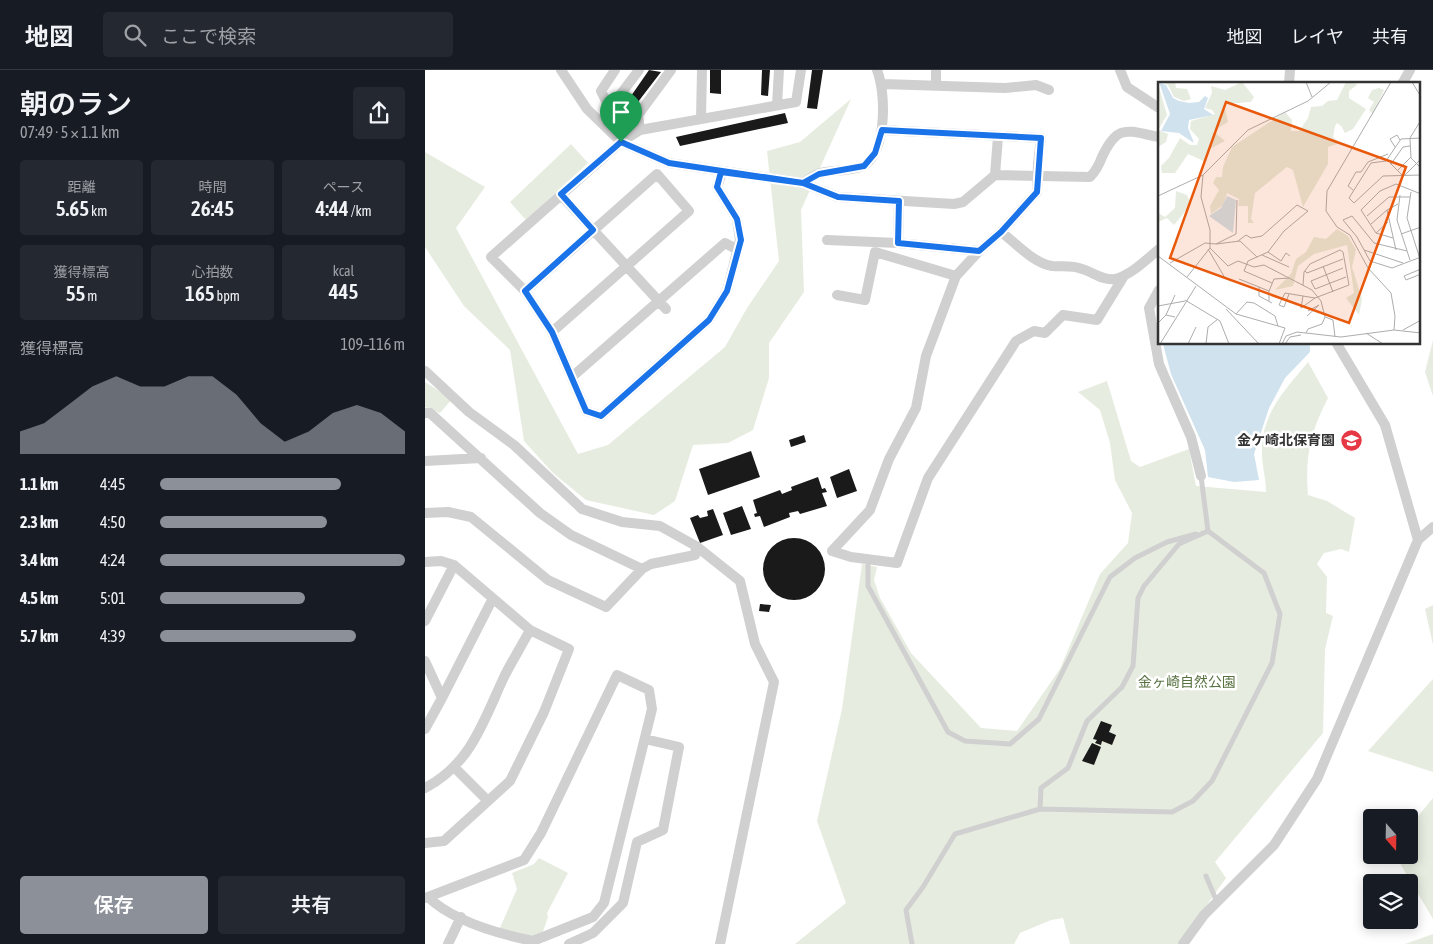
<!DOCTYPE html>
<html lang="ja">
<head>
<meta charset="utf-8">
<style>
	:root { --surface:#171b24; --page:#242831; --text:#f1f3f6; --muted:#9ea1a6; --line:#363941; --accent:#8c9099 }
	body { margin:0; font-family:"Asap Condensed","Noto Sans JP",sans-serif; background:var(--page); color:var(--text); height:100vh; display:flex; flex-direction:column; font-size:19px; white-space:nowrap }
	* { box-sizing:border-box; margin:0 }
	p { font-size:16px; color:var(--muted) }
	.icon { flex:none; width:28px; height:28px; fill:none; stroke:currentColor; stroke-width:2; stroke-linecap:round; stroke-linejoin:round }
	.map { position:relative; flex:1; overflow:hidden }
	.panel { display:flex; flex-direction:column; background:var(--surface); width:425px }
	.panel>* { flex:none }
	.needle { width:32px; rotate:160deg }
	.controls { position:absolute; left:938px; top:739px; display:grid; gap:10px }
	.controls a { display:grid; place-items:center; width:55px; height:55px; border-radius:5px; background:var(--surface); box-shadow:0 2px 12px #0003; font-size:25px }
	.pin { position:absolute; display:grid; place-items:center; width:42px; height:42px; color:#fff; margin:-51px -21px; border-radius:50% 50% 50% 0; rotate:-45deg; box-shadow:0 0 5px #0007 }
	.pin .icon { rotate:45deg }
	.round { display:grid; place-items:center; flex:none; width:52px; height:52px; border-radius:5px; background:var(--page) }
	.overview { display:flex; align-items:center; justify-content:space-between; height:85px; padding:0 20px }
	h1 { font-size:28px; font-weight:600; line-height:38px }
	.metrics { display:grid; grid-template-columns:repeat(3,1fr); gap:8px; height:85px; padding:5px 20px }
	.metrics div { display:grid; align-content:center; border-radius:5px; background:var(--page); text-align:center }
	.metrics b { font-size:21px; font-weight:600 }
	.metrics small { font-size:14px; font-weight:400 }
	.metrics p { font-size:14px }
	.chart { height:140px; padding:10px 20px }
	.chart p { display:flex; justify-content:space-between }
	.chart svg { width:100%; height:90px; margin-top:5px; fill:var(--accent); opacity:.7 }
	.cta { display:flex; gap:10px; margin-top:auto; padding:10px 20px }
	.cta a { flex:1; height:58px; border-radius:5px; background:var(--accent); color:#fff; font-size:20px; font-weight:600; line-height:58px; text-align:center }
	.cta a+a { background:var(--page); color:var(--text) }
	ul { padding:0 20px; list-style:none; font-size:16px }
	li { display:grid; grid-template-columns:80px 60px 1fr; align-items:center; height:38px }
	li i { height:12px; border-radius:6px; background:var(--accent) }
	header { display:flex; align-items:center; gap:30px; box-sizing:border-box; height:70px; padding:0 25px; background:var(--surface); border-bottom:1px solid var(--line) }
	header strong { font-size:24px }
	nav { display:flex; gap:28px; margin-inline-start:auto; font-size:18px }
	.search { width:350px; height:45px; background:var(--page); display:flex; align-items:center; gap:12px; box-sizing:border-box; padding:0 18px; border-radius:5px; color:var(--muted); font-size:19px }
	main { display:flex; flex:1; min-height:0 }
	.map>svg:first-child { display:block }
</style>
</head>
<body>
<header>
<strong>地図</strong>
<div class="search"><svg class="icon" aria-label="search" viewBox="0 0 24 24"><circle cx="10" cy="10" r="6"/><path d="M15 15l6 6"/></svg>ここで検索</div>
<nav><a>地図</a><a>レイヤ</a><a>共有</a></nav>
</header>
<main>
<section class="panel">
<div class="overview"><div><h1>朝のラン</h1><p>07:49 · 5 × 1.1 km</p></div><a class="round"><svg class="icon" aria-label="share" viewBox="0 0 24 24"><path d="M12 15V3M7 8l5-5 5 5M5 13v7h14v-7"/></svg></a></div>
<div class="metrics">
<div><p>距離</p><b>5.65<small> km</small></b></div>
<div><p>時間</p><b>26:45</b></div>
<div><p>ペース</p><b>4:44<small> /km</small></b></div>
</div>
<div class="metrics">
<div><p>獲得標高</p><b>55<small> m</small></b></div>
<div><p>心拍数</p><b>165<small> bpm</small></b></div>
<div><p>kcal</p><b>445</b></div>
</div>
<div class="chart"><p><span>獲得標高</span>109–116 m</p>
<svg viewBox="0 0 160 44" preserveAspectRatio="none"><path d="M0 44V33L10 29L20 20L30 11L40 6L50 11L60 11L70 6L80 6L90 15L100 29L110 38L120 33L130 24L140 20L150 24L160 33V44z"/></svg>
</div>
<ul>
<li><b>1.1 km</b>4:45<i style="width:74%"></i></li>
<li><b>2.3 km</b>4:50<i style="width:68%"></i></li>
<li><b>3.4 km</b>4:24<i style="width:100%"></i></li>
<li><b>4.5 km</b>5:01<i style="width:59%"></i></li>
<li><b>5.7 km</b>4:39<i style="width:80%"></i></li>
</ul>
<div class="cta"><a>保存</a><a>共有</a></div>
</section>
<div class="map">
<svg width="1008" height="874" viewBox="0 0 1008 874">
	<rect width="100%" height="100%" fill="#fff"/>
	<!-- green -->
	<path fill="#e6ecdf" d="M 426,29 L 376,140 L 379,222 L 344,273 L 344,308 L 328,360 L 303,373 L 268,375 L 250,431 L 229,445 L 161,430 L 128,403 L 99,371 L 85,280 L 39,236 L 0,177 L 0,82 L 60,117 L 31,158 L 153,384 L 183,375 L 300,277 L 322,238 L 354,191 L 342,81 L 375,72 Z
		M 146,74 L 163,93 L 101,150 L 85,132 Z
		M 1008,270 L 1008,326 L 1000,302 Z
		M 883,292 L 903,328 C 885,363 880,386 883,425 L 902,431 L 930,448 L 924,482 L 916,479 L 899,483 L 892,494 L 902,507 L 901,543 L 908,546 L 900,579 L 898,663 L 790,792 L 801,808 L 754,874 L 645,874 L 638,848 L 626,850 L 595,863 L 589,874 L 370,874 L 421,833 L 392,751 L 417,639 L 437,494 L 452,497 L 449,510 L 455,528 L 486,583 L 556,658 L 592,661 L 635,599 L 675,504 L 703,473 L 707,443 L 690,410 L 685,373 L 675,340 L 653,322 L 682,311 L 706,391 L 715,397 L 764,379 L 771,416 L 841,422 C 841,409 837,396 837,383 C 836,344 859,321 883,292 Z
		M 0,312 L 27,329 L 15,343 L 0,337 Z
		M 1008,535 L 1008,575 L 1000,539 Z
		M 1008,609 L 1008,702 L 943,681 Z
		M 1008,728 L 1008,849 L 970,785 L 984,785 L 984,757 Z
		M 114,788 L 143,803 L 122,843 L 123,847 L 117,864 L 106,866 L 74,860 L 92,819 L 87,803 L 109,794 Z
		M 1008,864 L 1008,874 L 980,874 Z"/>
	<!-- water -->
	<path fill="#cfe2ee" d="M 738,274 L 885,275 L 885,282 L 860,308 L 844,338 L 829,384 L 834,410 L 809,412 L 783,407 L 780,380 L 746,304 Z"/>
	<!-- building -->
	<path fill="#1a1a1a" d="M 224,0 L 236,2 L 203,45 L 197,39 Z
		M 285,0 L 296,0 L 296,24 L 285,23 Z
		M 337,0 L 345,0 L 343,26 L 336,25 Z
		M 387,0 L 398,0 L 392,39 L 382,38 Z
		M 360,43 L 363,53 L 255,76 L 251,67 Z
		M 379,365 L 381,372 L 366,377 L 364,370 Z
		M 326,381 L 335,407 L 283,425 L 274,399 Z
		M 424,399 L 432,421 L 412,428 L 405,407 Z
		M 393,407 L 397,419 L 400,418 L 402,422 L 397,423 L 402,436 L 375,444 L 373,441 L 364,443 L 365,447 L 339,457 L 335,446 L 330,447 L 329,444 L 332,443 L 328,430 L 355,420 L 357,424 L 367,420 L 366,417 Z
		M 317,436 L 326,459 L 306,465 L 298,443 Z
		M 288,439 L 298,465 L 275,473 L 265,448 L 273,445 L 275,448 L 283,446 L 282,441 Z
		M338 499a31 31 0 1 1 62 0a31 31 0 1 1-62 0Z
		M 335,534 L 346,535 L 344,542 L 334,541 Z
		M 676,651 L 687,655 L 684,662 L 691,665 L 687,675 L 677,671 L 676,675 L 670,673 L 672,670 L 668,669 Z
		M 667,673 L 676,677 L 669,695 L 657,691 Z"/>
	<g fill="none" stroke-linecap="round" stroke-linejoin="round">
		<!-- lane -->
		<path stroke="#d0d0d0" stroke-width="5" d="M 776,406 L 783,461 L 839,503 L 855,544 L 847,593 L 787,711 L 768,731 L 747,742 L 615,739 L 616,718 L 643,698 L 662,651 L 697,617 L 708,596 L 713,528 L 719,516 L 754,474 L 783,461
			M 443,489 L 443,516 L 523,662 L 540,671 L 585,674 L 614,649 L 685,507 L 710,488 L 742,472 L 771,464
			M 781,806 L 792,832
			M 487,874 L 481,840 L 498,817 L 530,764 L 615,739"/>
		<!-- street -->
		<path stroke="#d0d0d0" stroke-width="10" d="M 136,0 L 162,39 L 196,72 L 244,93 L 378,113 L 413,127 L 529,134 L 538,132 L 570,105 L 665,107 C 671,101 674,95 677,87 C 693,53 702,61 734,67
			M 190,0 L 176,21 L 182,33 L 192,29 L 214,0
			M 695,0 L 702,17 L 734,38
			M 458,14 L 580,18 L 611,15 L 624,20
			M 864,14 L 865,0
			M 977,14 L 985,0
			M 511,16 L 511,0
			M 352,35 L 354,0
			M 276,49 L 277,0
			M 215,60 L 213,45 L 246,0
			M 457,60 L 616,68 L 613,94
			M 297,103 L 292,117 L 312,149 L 315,170 L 302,221 L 284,250 L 176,346 L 161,341 L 127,262 L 100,221 L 66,187 L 196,72 L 215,60 L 371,32 L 376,0
			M 570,105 L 573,67
			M 378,113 C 383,110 389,105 395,103 C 406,100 431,101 440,95 C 462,78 461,23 452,0
			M 612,122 L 576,162 L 554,181 L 531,206 L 501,286 L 491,338 L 464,389 L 445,440 L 407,481 L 426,487 L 472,493 L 503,408 L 591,271 L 609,261 L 620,263 L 638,245 L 672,250 L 699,206
			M 136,125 L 241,239
			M 576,162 C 591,173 608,193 627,196 C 637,197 647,195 657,199 C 668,202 678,211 690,209 C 706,205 721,190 734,179
			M 402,170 L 473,173 L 554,181
			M 473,173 L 474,131
			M 734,220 L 724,238 L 734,294 L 766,367 L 776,406
			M 100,221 L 232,104 L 264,141 L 127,262
			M 412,225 L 440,230 L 450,182 L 531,206
			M 912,274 L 960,355 L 993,470
			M 0,301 L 44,342 L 89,375 L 157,439 L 197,452 L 235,456 L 271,476 L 315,511 L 330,574 L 349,612 L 295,874
			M 148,306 L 300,173 L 313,180
			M 0,343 L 5,343 L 115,443 L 146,465 L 217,499 L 181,537 L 123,510 L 46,447 L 23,442 L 0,443
			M 0,391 L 56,388
			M 0,492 L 16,491 L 29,495 L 105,560 L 144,579 L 119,642 L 85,711 L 19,771 L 0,773
			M 217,499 L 226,494 L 270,485 L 271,476
			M 0,551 L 29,495
			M 0,591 L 17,628 L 0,659
			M 17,628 L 67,530
			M 30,698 L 63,731
			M 0,718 C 46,694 58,652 79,607 C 87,591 97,575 105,560
			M 3,827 C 28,851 74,864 108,871
			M 0,828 L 99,790 L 116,763 L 192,605 L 224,620 L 227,639 L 179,833 L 168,847 L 108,871 L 107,874
			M 23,874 L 36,847
			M 144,874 L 168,863 L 198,833 L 212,772 L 238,760 L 254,677 L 220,669
			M 758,874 L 779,845 L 849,775 L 892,709 L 993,470 L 1008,457"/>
		<!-- street-bridge -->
		<path stroke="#d0d0d0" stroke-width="10" d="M 612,122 L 613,94"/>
	</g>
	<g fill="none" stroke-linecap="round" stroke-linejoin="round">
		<defs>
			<path id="route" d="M 196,72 L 136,124 L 168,160 L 100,221 L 127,262 L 161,341 L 176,346 L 284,250 L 302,221 L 316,170 L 312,149 L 292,117 L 296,102 L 378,113 L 413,127 L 474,131 L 473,173 L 554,181 L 576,162 L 612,122 L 616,68 L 457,60 L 450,83 L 439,96 L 394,104 L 378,113 L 244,93 L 196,72"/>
		</defs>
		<!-- route casing -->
		<use href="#route" stroke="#fff" stroke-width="10"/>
		<!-- route -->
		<use href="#route" stroke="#1a73e8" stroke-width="6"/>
	</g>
	<!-- icons -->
	<defs>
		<symbol id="school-disc" viewBox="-11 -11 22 22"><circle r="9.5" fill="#e63946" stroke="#fff"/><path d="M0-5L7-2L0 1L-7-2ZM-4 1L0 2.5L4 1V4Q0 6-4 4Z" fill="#fff"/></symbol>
	</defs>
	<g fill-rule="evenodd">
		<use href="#school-disc" x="914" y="358" width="25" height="25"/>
	</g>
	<g text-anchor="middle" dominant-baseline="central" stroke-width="5" stroke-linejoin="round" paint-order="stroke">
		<!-- poi labels -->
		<g font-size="14" font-weight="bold" fill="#333" stroke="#fff" text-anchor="end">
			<text x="910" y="370">金ケ崎北保育園</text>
		</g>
		<!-- park labels -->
		<g font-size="14" fill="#56703f" stroke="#fff">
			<text x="762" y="612">金ヶ崎自然公園</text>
		</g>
	</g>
	<!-- overview -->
	<g transform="translate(733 12)">
		<rect width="262" height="262" fill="#fff"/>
		<path d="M 4,0 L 17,0 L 18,6 L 29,7 L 33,17 L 26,19 L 16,15 L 10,3 ZM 84,0 L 96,15 L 93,20 L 66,22 L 70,40 L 55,49 L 67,59 L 50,68 L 48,80 L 30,72 L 17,91 L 4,91 L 3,84 L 11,76 L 22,56 L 32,63 L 39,63 L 41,57 L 32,47 L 33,39 L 57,32 L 54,28 L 47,26 L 54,11 L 53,4 L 67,8 ZM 188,0 L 200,2 L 191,9 L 191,16 L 208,27 L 195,47 L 187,51 L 183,44 L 179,41 L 177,44 L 175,55 L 182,61 L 170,65 L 170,82 L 145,125 L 135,88 L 129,85 L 97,111 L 93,137 L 96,141 L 90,141 L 90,124 L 80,124 L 81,117 L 69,111 L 65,123 L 53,132 L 52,124 L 61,108 L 55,101 L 58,95 L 64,95 L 65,85 L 74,65 L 127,30 L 134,38 L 133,49 L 141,49 L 150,36 L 153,25 L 164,24 L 170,19 L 179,18 ZM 0,2 L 9,33 L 0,48 L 10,52 L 8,60 L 0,65 ZM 221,6 L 226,8 L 215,32 L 211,28 L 216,20 L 210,16 L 214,8 ZM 18,109 L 29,113 L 33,122 L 16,143 L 9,136 L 0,140 L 0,131 L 7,135 L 17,126 ZM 179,147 L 190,154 L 198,168 L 194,185 L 204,217 L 201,233 L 188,216 L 196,211 L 189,163 L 156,172 L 140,184 L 135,204 L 117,208 L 133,192 L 138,177 L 148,170 L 156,155 L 168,157 Z" fill="#e6ecdf"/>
		<path d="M 1,0 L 8,3 L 15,16 L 21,19 L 31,21 L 41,20 L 47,14 L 50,16 L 46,27 L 55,33 L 31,38 L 30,46 L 36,61 L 21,51 L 3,49 L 12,32 ZM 69,114 L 78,118 L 75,151 L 51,134 L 63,126 Z" fill="#cfe2ee"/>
		<path fill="none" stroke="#adadad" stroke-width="1" d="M 148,0 L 154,15M 233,0 L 169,109 L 168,129 L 179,145 L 192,153 L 210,186 L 233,211 L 237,234 L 236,248M 254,0 L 263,15M 263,38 L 252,56 L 253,76 L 263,86M 263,56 L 243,57 L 228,79 L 213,81 L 191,116 L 196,121 L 225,94 L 263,93M 237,65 L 232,57 L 239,53 L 242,58M 232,81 L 244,93M 233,82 L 245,65 L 252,64M 240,88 L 253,75M 45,93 L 43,115 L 52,148 L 52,166 L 70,184 L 80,179 L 96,185 L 106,183 L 154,208 L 163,219 L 167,235 L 164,242 L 150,247 L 148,251M 247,93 L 263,77M 195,108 L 190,104 L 198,90 L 203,90 L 210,80 L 230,72M 253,110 L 249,136 L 263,180M 242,113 L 239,138 L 252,178M 0,114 L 45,93 L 90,48 L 150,19 L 173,0M 209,134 L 231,115 L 252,115M 213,142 L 229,128M 218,151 L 230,140M 243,152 L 263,145M 235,156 L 218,151 L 203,128 L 222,109 L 238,102 L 263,112M 80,159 L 88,153 L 93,156 L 104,154 L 139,123 L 150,129 L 126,149 L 110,170 L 90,179 L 86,189 L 114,201M 58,162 L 82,159 L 99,175M 50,167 L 67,196M 206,168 L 245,181M 238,168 L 229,128 L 240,122M 249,169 L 216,161 L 194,134 L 185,138 L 199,155 L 212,179 L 234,186 L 263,175M 110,170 L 123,179 L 128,171 L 132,174M 104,173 L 131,185M 0,174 L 78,232 L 127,246 L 121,262M 12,181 L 47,161 L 58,162 L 78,152 L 79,118M 165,184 L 175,210M 185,186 L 153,199 L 157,207 L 188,195M 263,187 L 246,194 L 248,198 L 263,192M 147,189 L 149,191 L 185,177M 29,195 L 52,166M 81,197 L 111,209M 101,205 L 101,214 L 114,221M 131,212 L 126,225 L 121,223 L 127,211 L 157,216 L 191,203 L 185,170 L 182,168 L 152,182 L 146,190 L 145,203M 145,214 L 143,226 L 157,216M 27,218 L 62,239 L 71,262M 111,219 L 111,209 L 116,197 L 131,196M 0,224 L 27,219M 68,227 L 101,262M 78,232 L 89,220 L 96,221 L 117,234 L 120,244M 8,233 L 17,213M 149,234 L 161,223 L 150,229M 167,235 L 175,238 L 177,255M 0,241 L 8,233 L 17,235M 245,248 L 263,238M 208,251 L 225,262M 2,262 L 38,204M 30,262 L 38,245M 48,262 L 50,245 L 60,237M 124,262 L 128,254 L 139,250 L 183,255 L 236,248 L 263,251M 127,262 L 132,255 L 143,253"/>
		<path fill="#e8590c" fill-opacity="0.15" stroke="#e8590c" stroke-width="2.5" d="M 68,20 L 248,85 L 191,241 L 12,176 Z"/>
		<rect width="262" height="262" fill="none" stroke="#333" stroke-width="2.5"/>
	</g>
</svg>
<div class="controls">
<a><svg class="needle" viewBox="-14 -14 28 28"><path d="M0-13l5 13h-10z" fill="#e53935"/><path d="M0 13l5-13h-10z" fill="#9ea1a6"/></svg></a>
<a><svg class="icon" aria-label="layers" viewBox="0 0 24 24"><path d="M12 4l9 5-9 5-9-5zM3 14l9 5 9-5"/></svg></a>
</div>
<div class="pin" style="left:196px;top:72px;background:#1e9e55"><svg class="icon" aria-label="arrive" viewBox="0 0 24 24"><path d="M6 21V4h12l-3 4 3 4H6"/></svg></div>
</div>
</main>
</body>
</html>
